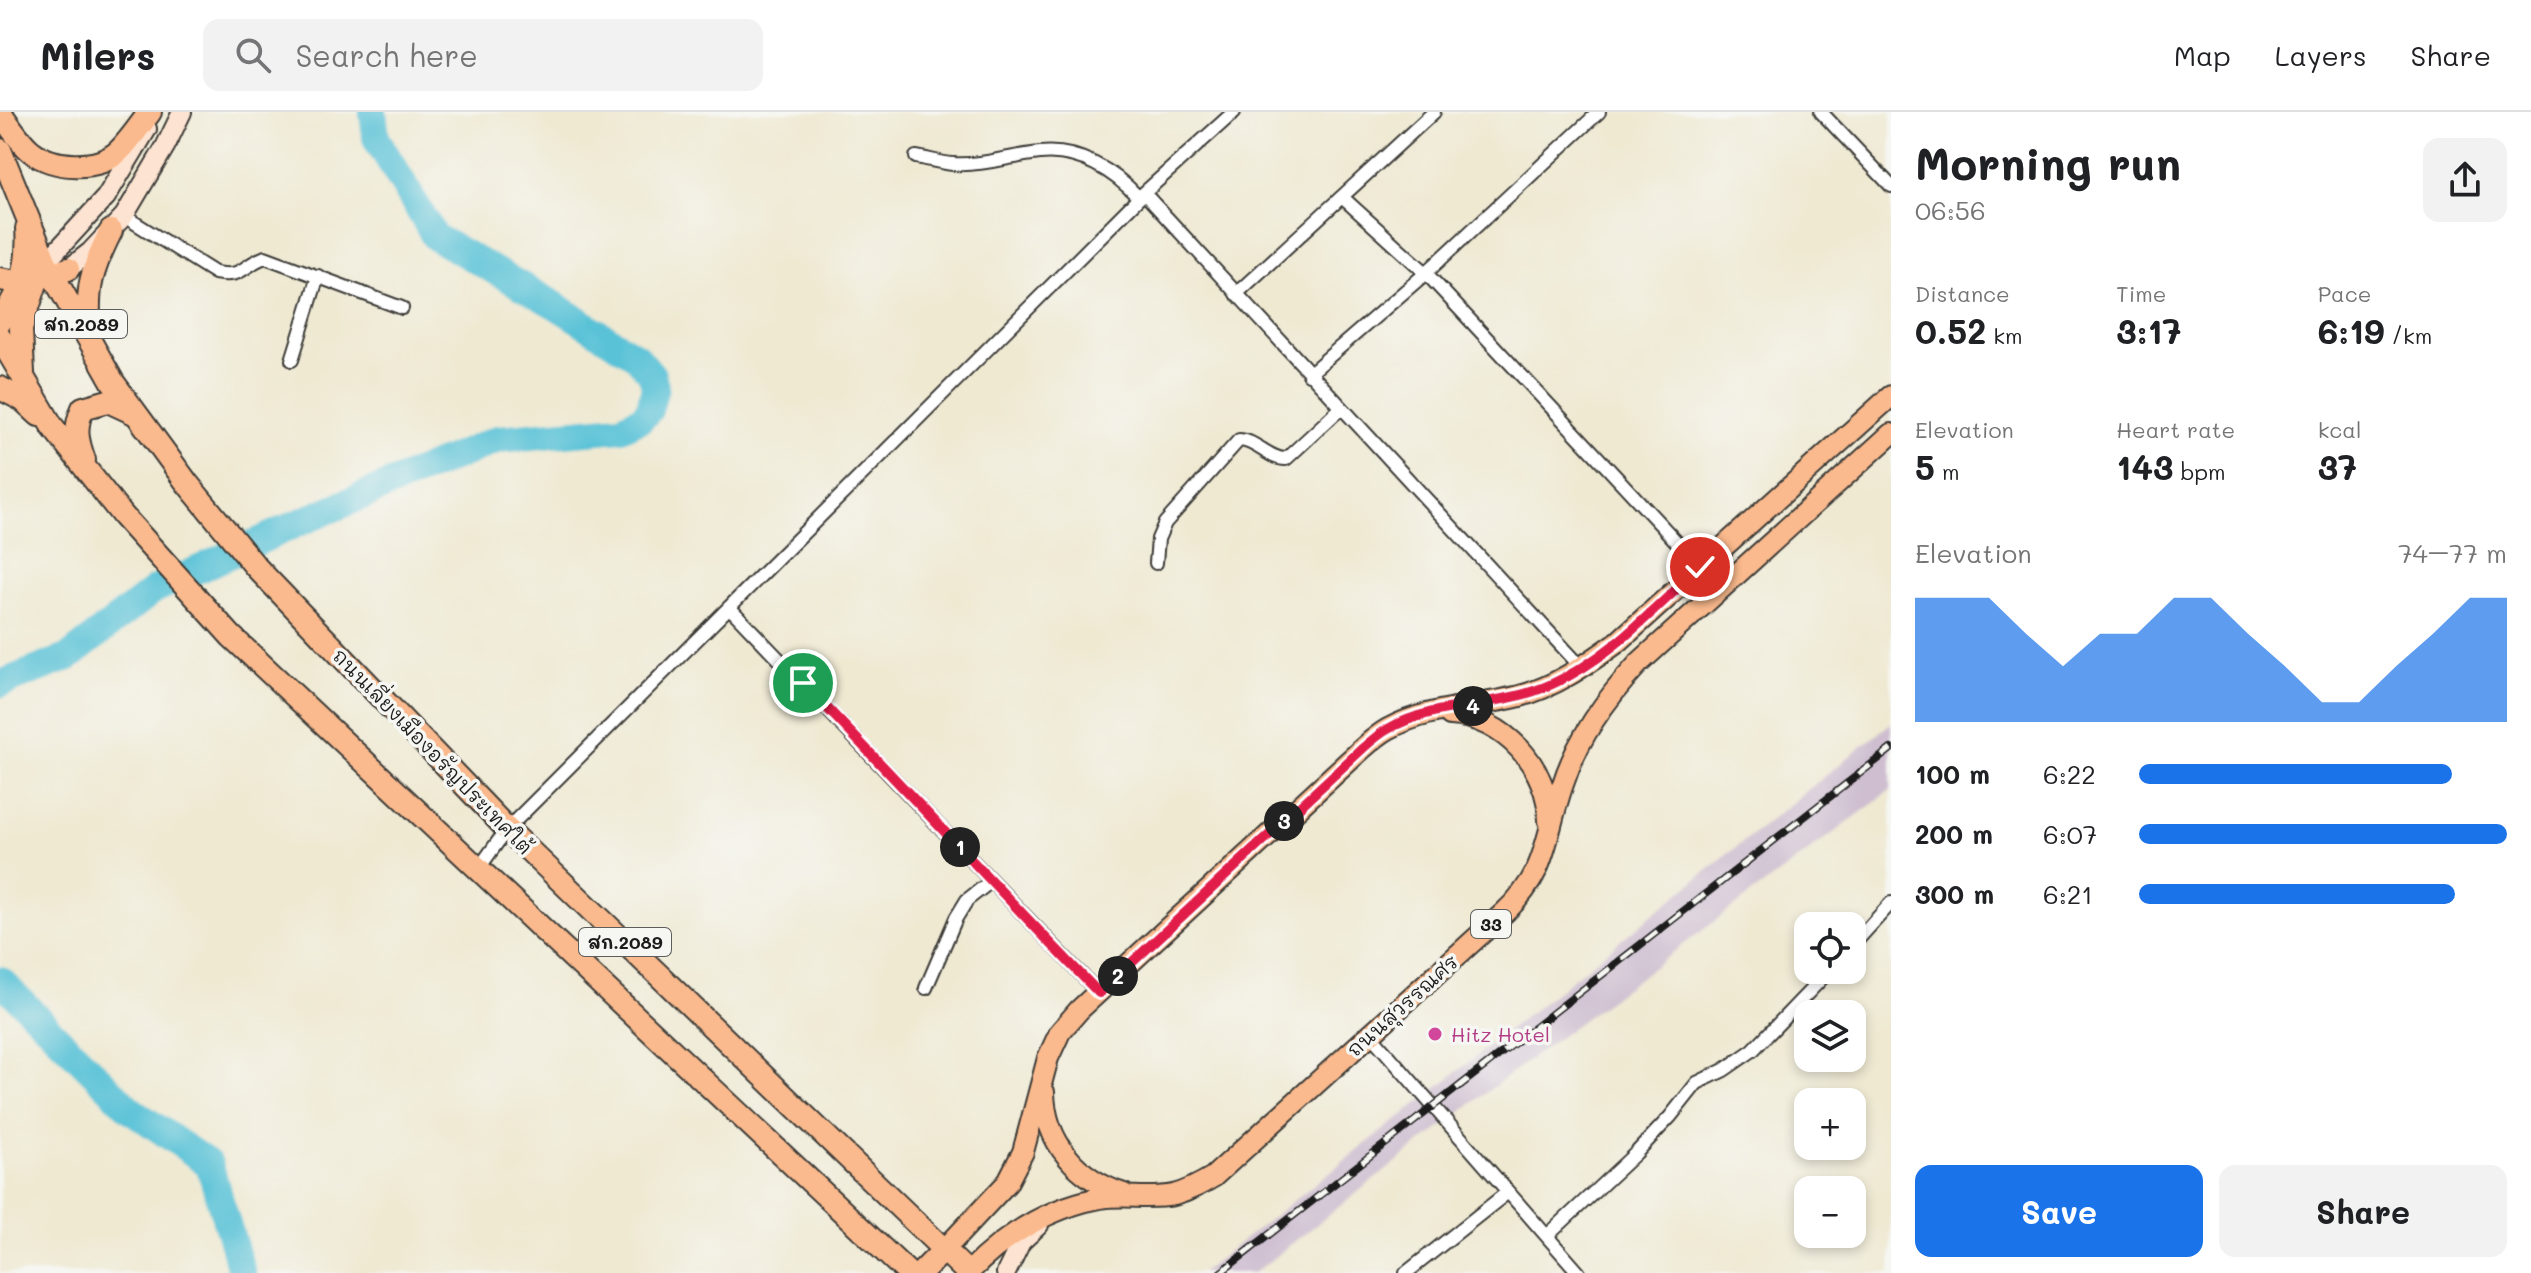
<!DOCTYPE html>
<html lang="en">
<head>
<meta charset="utf-8">
<style>
	:root { --surface:#fff; --page:#f2f2f2; --text:#202124; --muted:#757577; --line:#e0e0e0; --accent:#1a73e8 }
	body { margin:0; font-family:Mali,"Playpen Sans Thai",sans-serif; background:var(--page); color:var(--text); height:100vh; display:flex; flex-direction:column; font-size:30px; white-space:nowrap }
	* { box-sizing:border-box; margin:0 }
	p { font-size:26px; color:var(--muted) }
	.icon { flex:none; width:44px; height:44px; fill:none; stroke:currentColor; stroke-width:2; stroke-linecap:round; stroke-linejoin:round }
	.map { position:relative; flex:1; overflow:hidden }
	.details { display:flex; flex-direction:column; background:var(--surface); width:640px }
	.details>* { flex:none }
	.fabs { position:absolute; left:1794px; top:800px; display:grid; gap:16px }
	.fabs a { display:grid; place-items:center; width:72px; height:72px; border-radius:16px; background:var(--surface); box-shadow:0 4px 12px #0003; font-size:40px }
	.pin { position:absolute; display:grid; place-items:center; width:68px; height:68px; color:#fff; margin:-34px; border:4px solid #fff; border-radius:50%; box-shadow:0 2px 8px #0007 }
	.km { position:absolute; width:40px; height:40px; margin:-20px; border-radius:50%; background:#222; color:#fff; font-size:22px; line-height:40px; text-align:center }
	.round { display:grid; place-items:center; flex:none; width:84px; height:84px; border-radius:16px; background:var(--page) }
	.overview { display:flex; align-items:center; justify-content:space-between; height:136px; padding:0 24px }
	h1 { font-size:44px; font-weight:700; line-height:60px }
	.stats { display:grid; grid-template-columns:repeat(3,1fr); gap:12px; height:136px; padding:8px 24px }
	.stats div { display:grid; align-content:center }
	.stats b { font-size:34px; font-weight:700 }
	.stats small { font-size:22px; font-weight:400 }
	.stats p { font-size:22px }
	.chart { height:224px; padding:16px 24px }
	.chart p { display:flex; justify-content:space-between }
	.chart svg { width:100%; height:144px; margin-top:8px; fill:var(--accent); opacity:.7 }
	.primary-button { display:flex; gap:16px; margin-top:auto; padding:16px 24px }
	.primary-button a { flex:1; height:92px; border-radius:16px; background:var(--accent); color:#fff; font-size:32px; font-weight:700; line-height:92px; text-align:center }
	.primary-button a+a { background:var(--page); color:var(--text) }
	ul { padding:0 24px; list-style:none; font-size:26px }
	li { display:grid; grid-template-columns:128px 96px 1fr; align-items:center; height:60px }
	li i { height:20px; border-radius:10px; background:var(--accent) }
	header { display:flex; align-items:center; gap:48px; box-sizing:border-box; height:112px; padding:0 40px; background:var(--surface); border-bottom:2px solid var(--line) }
	header strong { font-size:38px }
	nav { display:flex; gap:44px; margin-inline-start:auto; font-size:28px }
	.search { width:560px; height:72px; background:var(--page); display:flex; align-items:center; gap:20px; box-sizing:border-box; padding:0 28px; border-radius:16px; color:var(--muted); font-size:30px }
	main { display:flex; flex:1; min-height:0 }
	.map>svg:first-child { display:block }
</style>
</head>
<body>
<header>
<strong>Milers</strong>
<div class="search"><svg class="icon" aria-label="search" viewBox="0 0 24 24"><circle cx="10" cy="10" r="6"/><path d="M15 15l6 6"/></svg>Search here</div>
<nav><a>Map</a><a>Layers</a><a>Share</a></nav>
</header>
<main>
<div class="map">
<svg width="1891" height="1161" viewBox="0 0 1891 1161">
	<rect width="100%" height="100%" fill="#f6f6f2"/>
	<filter id="ink" filterUnits="userSpaceOnUse"><feTurbulence type="fractalNoise" baseFrequency=".0125" numOctaves="2"/><feDisplacementMap in="SourceGraphic" scale="16" xChannelSelector="R" yChannelSelector="G"/><feConvolveMatrix kernelMatrix="1 2 1 2 8 2 1 2 1" color-interpolation-filters="sRGB"/></filter>
	<filter id="wash" filterUnits="userSpaceOnUse"><feTurbulence type="fractalNoise" baseFrequency=".006" numOctaves="4" result="noise"/><feDisplacementMap in="SourceGraphic" scale="32" xChannelSelector="R" yChannelSelector="G"/><feGaussianBlur stdDeviation="1.8" result="paint"/><feColorMatrix in="noise" values="0 0 0 0 0 0 0 0 0 0 0 0 0 0 0 0 0 1.4 0 .05"/><feComposite in="paint" operator="in"/></filter>
	<g filter="url(#wash)">
		<rect width="100%" height="100%" fill="#efe9d2"/>
		<!-- railway -->
		<path fill="#cebed0" d="M 1891,611 L 1891,678 L 1506,965 L 1254,1161 L 1201,1161 L 1418,991 Z"/>
		<g fill="none" stroke-linecap="round" stroke-linejoin="round">
			<!-- river -->
			<path stroke="#5ac2d7" stroke-width="28" d="M 0,572 L 69,545 L 154,478 L 296,412 L 498,327 L 621,316 L 642,306 L 649,298 L 655,275 L 652,263 L 637,245 L 555,193 L 435,125 L 376,26 L 373,0
				M 0,868 L 130,997 L 209,1052 L 242,1161"/>
		</g>
	</g>
	<g filter="url(#ink)">
		<g fill="none" stroke-linecap="round" stroke-linejoin="round">
			<defs>
				<path id="street" d="M 1821,0 L 1891,74
					M 916,45 C 928,47 941,51 953,52 C 982,54 1011,44 1040,41 C 1079,37 1114,59 1139,86
					M 1144,81 L 1582,556
					M 1342,85 L 1426,161 L 1700,455
					M 124,104 L 215,161 C 244,166 241,154 265,145 L 402,196
					M 1236,182 L 1434,0
					M 292,248 L 318,164
					M 1309,262 L 1426,161 L 1599,0
					M 1156,451 L 1158,427 L 1165,411 L 1239,328 C 1256,328 1268,347 1286,347 L 1341,296
					M 729,495 L 1099,881
					M 479,756 L 507,717 L 1144,81 L 1234,0
					M 1852,834 L 1891,791
					M 926,876 L 956,806 L 967,788 L 990,770
					M 1370,922 L 1579,1161
					M 1547,1124 L 1636,1041 L 1670,1005 L 1697,971 L 1724,958 L 1753,938 L 1830,858
					M 1406,1161 L 1508,1080"/>
				<path id="secondary" d="M 39,158 L 106,85 L 147,17
					M 58,165 L 90,140 L 124,104 L 165,35 L 182,0
					M 1006,1161 L 1021,1130 L 1039,1113"/>
				<path id="primary" d="M 1450,603 C 1504,605 1549,656 1549,709
					M 1044,980 C 1045,1031 1078,1067 1124,1082
					M 945,1137 L 1007,1071 L 1023,1040 L 1048,946 L 1060,920 L 1079,898 L 1363,636 C 1371,629 1379,622 1388,617 C 1428,595 1477,595 1520,584 C 1557,574 1587,552 1618,530 L 1891,284
					M 968,1161 C 1005,1123 1047,1096 1100,1086 C 1124,1082 1150,1088 1174,1083 C 1189,1079 1201,1072 1213,1065 L 1504,801 C 1548,760 1544,728 1562,675 C 1577,627 1605,588 1639,551 L 1891,322"/>
				<path id="highway" d="M 0,0 C 9,13 19,29 31,39 C 53,57 98,59 119,39 C 130,28 140,13 150,0
					M 0,38 L 46,151 L 113,270 L 187,371 L 256,455 L 507,717 L 968,1161
					M 0,167 L 23,171 L 68,157
					M 0,210 C 21,177 30,155 27,116
					M 90,221 C 86,176 91,159 111,119
					M 0,226 L 52,314 L 123,404 L 231,524 L 908,1161
					M 23,261 L 21,217 L 41,156
					M 0,276 L 23,288 L 39,303
					M 84,348 C 77,328 74,316 83,296 L 108,289 L 134,301
					M 921,1161 L 945,1137"/>
			</defs>
			<!-- street casing -->
			<use href="#street" stroke="#3c3b37" stroke-width="16"/>
			<!-- secondary casing -->
			<use href="#secondary" stroke="#3c3b37" stroke-width="22"/>
			<!-- primary casing -->
			<use href="#primary" stroke="#3c3b37" stroke-width="24"/>
			<!-- highway casing -->
			<use href="#highway" stroke="#3c3b37" stroke-width="26"/>
			<!-- street -->
			<use href="#street" stroke="#fff" stroke-width="12"/>
			<!-- secondary -->
			<use href="#secondary" stroke="#fde3d1" stroke-width="18"/>
			<!-- primary -->
			<use href="#primary" stroke="#fbba8d" stroke-width="20"/>
			<!-- highway -->
			<use href="#highway" stroke="#fbba8d" stroke-width="22"/>
			<defs>
				<path id="rail" d="M 1220,1161 L 1891,637"/>
			</defs>
			<!-- rail casing -->
			<use href="#rail" stroke="#1c1c1c" stroke-width="8"/>
			<!-- rail -->
			<use href="#rail" stroke="#f6f6f2" stroke-width="5" stroke-dasharray="15" stroke-linecap="butt"/>
		</g>
	</g>
	<g fill="none" stroke-linecap="round" stroke-linejoin="round" filter="url(#ink)">
		<defs>
			<path id="route" d="M 803,571 C 902,673 999,779 1099,881 L 1363,636 C 1371,629 1379,622 1388,617 C 1437,589 1500,596 1552,572 C 1609,547 1655,496 1700,455"/>
		</defs>
		<!-- route casing -->
		<use href="#route" stroke="#fff" stroke-width="16"/>
		<!-- route -->
		<use href="#route" stroke="#e11d48" stroke-width="10"/>
	</g>
	<!-- markers -->
	<circle fill="#d1479c" stroke="#f6f6f2" stroke-width="3" cx="1435" cy="922" r="8"/>
	<g text-anchor="middle" dominant-baseline="central" stroke-width="7" stroke-linejoin="round" paint-order="stroke">
		<!-- shield labels -->
		<g fill="#f6f6f2" stroke="#5d5d5c" stroke-width="2">
			<rect x="35" y="198" width="92" height="28" rx="6"/>
			<rect x="1471" y="798" width="40" height="28" rx="6"/>
			<rect x="579" y="816" width="92" height="28" rx="6"/>
		</g>
		<g font-size="18" font-weight="bold" fill="#1c1c1c">
			<text x="81" y="212">สก.2089</text>
			<text x="1491" y="812">33</text>
			<text x="625" y="830">สก.2089</text>
		</g>
		<!-- street labels -->
		<g font-size="20" fill="#1c1c1c" stroke="#f6f6f2">
			<text transform="translate(433 639) rotate(46)">ถนนเลี่ยงเมืองอรัญประเทศใต้</text>
			<text transform="translate(1402 893) rotate(-42)">ถนนสุวรรณศร</text>
		</g>
		<!-- hotel labels -->
		<g font-size="20" fill="#b23c85" stroke="#f6f6f2" text-anchor="start">
			<text x="1451" y="922">Hitz Hotel</text>
		</g>
	</g>
</svg>
<div class="fabs">
<a><svg class="icon" aria-label="locate" viewBox="0 0 24 24"><circle cx="12" cy="12" r="6"/><path d="M12 2v4M12 18v4M2 12h4M18 12h4"/></svg></a>
<a><svg class="icon" aria-label="layers" viewBox="0 0 24 24"><path d="M12 4l9 5-9 5-9-5zM3 14l9 5 9-5"/></svg></a>
<a>+</a>
<a>−</a>
</div>
<div class="pin" style="left:803px;top:571px;background:#1e9e55"><svg class="icon" aria-label="arrive" viewBox="0 0 24 24"><path d="M6 21V4h12l-3 4 3 4H6"/></svg></div>
<div class="pin" style="left:1700px;top:455px;background:#d93025"><svg class="icon" aria-label="check" viewBox="0 0 24 24"><path d="M5 12l5 5 9-10"/></svg></div>
<b class="km" style="left:960px;top:735px">1</b>
<b class="km" style="left:1118px;top:864px">2</b>
<b class="km" style="left:1284px;top:709px">3</b>
<b class="km" style="left:1473px;top:594px">4</b>
</div>
<section class="details">
<div class="overview"><div><h1>Morning run</h1><p>06:56</p></div><a class="round"><svg class="icon" aria-label="share" viewBox="0 0 24 24"><path d="M12 15V3M7 8l5-5 5 5M5 13v7h14v-7"/></svg></a></div>
<div class="stats">
<div><p>Distance</p><b>0.52<small> km</small></b></div>
<div><p>Time</p><b>3:17</b></div>
<div><p>Pace</p><b>6:19<small> /km</small></b></div>
</div>
<div class="stats">
<div><p>Elevation</p><b>5<small> m</small></b></div>
<div><p>Heart rate</p><b>143<small> bpm</small></b></div>
<div><p>kcal</p><b>37</b></div>
</div>
<div class="chart"><p><span>Elevation</span>74–77 m</p>
<svg viewBox="0 0 160 44" preserveAspectRatio="none"><path d="M0 44V6L10 6L20 6L30 17L40 27L50 17L60 17L70 6L80 6L90 17L100 27L110 38L120 38L130 27L140 17L150 6L160 6V44z"/></svg>
</div>
<ul>
<li><b>100 m</b>6:22<i style="width:85%"></i></li>
<li><b>200 m</b>6:07<i style="width:100%"></i></li>
<li><b>300 m</b>6:21<i style="width:86%"></i></li>
</ul>
<div class="primary-button"><a>Save</a><a>Share</a></div>
</section>
</main>
</body>
</html>
